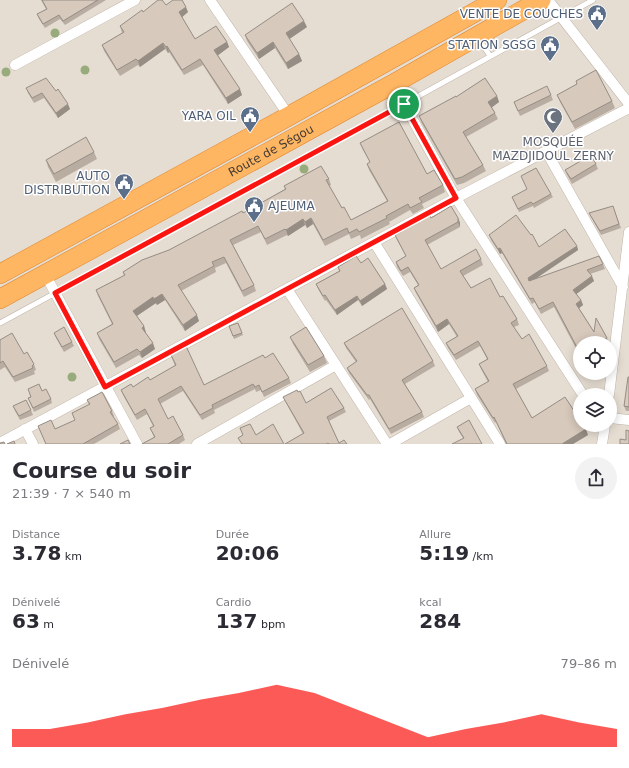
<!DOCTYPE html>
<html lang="fr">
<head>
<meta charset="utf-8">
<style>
	:root { --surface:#fff; --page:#f2f2f3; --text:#2b2b33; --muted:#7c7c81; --accent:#fb1511 }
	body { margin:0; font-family:"DejaVu Sans",sans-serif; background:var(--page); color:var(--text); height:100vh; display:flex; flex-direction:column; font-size:15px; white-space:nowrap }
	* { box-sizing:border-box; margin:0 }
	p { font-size:13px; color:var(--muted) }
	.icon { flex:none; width:22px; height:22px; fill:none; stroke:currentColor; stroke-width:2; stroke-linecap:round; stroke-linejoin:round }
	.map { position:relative; height:444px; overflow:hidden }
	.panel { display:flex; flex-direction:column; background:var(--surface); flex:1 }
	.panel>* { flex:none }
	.tools { position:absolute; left:573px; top:336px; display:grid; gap:8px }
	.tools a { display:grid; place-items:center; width:44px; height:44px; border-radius:50%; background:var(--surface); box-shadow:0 2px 10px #0003; font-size:20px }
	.pin { position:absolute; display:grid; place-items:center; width:34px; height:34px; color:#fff; margin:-17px; border:2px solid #fff; border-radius:50%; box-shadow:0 1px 4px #0007 }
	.round { display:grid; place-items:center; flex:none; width:42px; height:42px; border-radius:21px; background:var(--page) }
	.headline { display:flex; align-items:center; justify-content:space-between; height:68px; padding:0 12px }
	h1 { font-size:22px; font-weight:600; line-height:30px }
	.stats { display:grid; grid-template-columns:repeat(3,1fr); gap:6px; height:68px; padding:4px 12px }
	.stats div { display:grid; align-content:center }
	.stats b { font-size:20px; font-weight:600 }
	.stats small { font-size:11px; font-weight:400 }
	.stats p { font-size:11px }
	.chart { height:112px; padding:8px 12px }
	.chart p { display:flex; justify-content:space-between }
	.chart svg { width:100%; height:72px; margin-top:4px; fill:var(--accent); opacity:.7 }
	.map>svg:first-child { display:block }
</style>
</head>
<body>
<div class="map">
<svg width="629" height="444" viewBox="0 0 629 444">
	<rect width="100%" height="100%" fill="#f2ece4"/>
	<!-- residential -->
	<path fill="#e6ddd2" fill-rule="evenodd" d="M 0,0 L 629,0 L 629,444 L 0,444 ZM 580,343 L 610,343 L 610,373 L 580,373 ZM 580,395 L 610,395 L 610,425 L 580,425 Z"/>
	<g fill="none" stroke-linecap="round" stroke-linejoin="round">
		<defs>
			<path id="lane" d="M 479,39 L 490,56
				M 0,323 L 404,104 L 593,0"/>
			<path id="street" d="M 210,0 L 289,116
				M 548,0 L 629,104
				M 15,65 L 135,0
				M 393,84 L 456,198 L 583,395
				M 546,151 L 623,287
				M 374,242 L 500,444
				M 45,274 L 137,444
				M 287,289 L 387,444
				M 609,395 L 629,232
				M 610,418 L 629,420
				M 25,429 L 33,444
				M 0,443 L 456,198 L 629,108
				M 197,444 L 336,365
				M 390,444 L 471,398
				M 602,444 L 605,425"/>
			<g id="highway">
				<path d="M 0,274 L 289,116 L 497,0"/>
				<path id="s1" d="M 0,299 L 393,84 L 541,0"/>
			</g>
		</defs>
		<!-- lane casing -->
		<use href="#lane" stroke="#c0b5a9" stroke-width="6"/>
		<!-- street casing -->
		<use href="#street" stroke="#c0b5a9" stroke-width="11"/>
		<!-- highway casing -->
		<use href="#highway" stroke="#de8832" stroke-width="20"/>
		<!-- lane -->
		<use href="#lane" stroke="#fff" stroke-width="5"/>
		<!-- street -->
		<use href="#street" stroke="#fff" stroke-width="10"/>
		<!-- highway -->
		<use href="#highway" stroke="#ffb662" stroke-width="19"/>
	</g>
	<!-- trees -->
	<g fill="#98ab7c">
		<circle cx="55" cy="33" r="4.5"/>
		<circle cx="85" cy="70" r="4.5"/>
		<circle cx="6" cy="72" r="4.5"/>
		<circle cx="304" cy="169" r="4.5"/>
		<circle cx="72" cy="377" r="4.5"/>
	</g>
	<!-- wall -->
	<path fill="#b9ada2" d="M 41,0 L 106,0 L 65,25 L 60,19 L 45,28 L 39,19 L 37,14 L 46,9 Z
		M 166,5 L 188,12 L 182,17 L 195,39 L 227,42 L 229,47 L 218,55 L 242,95 L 228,104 L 203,65 L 184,75 L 169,52 L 168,53 L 165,49 L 140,67 L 138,65 L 120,76 L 104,51 L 102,45 L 122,33 L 120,26 L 143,12 Z
		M 307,27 L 289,39 L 299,54 L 302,61 L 288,69 L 275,48 L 259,59 L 247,41 L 245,35 Z
		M 576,81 L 612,101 L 615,108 L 575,129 L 560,102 L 557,95 L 577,84 Z
		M 26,88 L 56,91 L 70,109 L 58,118 L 44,98 L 34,103 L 28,93 Z
		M 551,95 L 553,100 L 520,116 L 514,102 Z
		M 497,96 L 499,102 L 492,107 L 498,119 L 466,137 L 483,165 L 486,171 L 464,183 L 457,185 L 421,122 L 419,116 L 456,97 Z
		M 360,143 L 427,174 L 443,185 L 445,192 L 422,204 L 424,208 L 413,214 L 410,210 L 389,222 L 390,224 L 361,239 L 360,235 L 351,239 L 349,234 L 325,246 L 313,224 L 307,228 L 305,225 L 288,236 L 287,235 L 267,245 L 261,232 L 233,245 L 254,285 L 256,291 L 244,297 L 226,263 L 215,268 L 216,272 L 181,291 L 199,321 L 185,331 L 165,300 L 157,305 L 156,303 L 137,316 L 144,326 L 146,333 L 155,349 L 142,358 L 139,355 L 116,368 L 99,339 L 97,333 L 112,324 L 98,296 L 96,290 L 124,276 L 123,272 L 169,250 L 243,213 L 285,189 L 284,186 L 329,179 L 331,185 L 329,186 L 342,208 L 351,220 L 387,201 L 369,170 L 367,164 L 370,162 L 363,150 Z
		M 94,152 L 97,159 L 56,182 L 48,167 L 46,160 Z
		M 596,164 L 598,169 L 572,184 L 567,175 L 565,170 Z
		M 551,194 L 553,197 L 534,208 L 533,206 L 519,212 L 512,197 Z
		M 613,206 L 621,228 L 601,235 L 591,217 L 589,213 Z
		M 431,218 L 458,218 L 460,223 L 460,227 L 427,245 L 441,269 L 481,259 L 483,265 L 463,276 L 471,288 L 500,297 L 517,319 L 519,325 L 514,327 L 522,339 L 547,366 L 549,371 L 516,389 L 532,418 L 588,435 L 573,444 L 506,444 L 496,422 L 495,423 L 477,395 L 475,389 L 488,382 L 481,369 L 479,364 L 487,359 L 480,346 L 456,360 L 448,348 L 446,343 L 457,337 L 449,324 L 438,332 L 416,293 L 414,288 L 418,285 L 410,272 L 403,276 L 397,267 L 396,262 L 406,256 L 397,240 L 395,235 L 418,222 L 417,220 Z
		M 489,235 L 539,247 L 577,246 L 578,250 L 537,278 L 603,264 L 605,269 L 590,274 L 594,281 L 576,294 L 581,300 L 583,305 L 579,308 L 594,332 L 607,338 L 609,343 L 580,343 L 580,356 L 554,307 L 541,314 L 535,302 L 532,304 L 502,253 L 500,254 L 491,240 Z
		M 361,263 L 385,284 L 387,289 L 362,306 L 358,300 L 337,315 L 326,300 L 325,301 L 318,289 L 316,284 L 339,271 L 338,267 Z
		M 238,323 L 243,335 L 234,339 L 229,326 Z
		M 54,333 L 72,342 L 74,346 L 64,352 L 56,338 Z
		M 290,337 L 324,356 L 327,363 L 310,372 L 293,344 Z
		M 0,340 L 24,354 L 34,364 L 36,370 L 34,371 L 35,374 L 15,382 L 5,367 L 0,370 Z
		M 344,343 L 433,361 L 435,366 L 405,384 L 422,412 L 424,417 L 391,434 L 370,399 L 369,400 L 349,373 L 347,368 L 356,362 L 346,348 Z
		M 170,353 L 204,385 L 265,358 L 289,378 L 291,383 L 264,397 L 261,390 L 256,392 L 255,389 L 214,410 L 215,413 L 202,420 L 183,391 L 160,404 L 168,419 L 183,435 L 185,440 L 179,444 L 142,444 L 154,437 L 150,428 L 153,426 L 147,414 L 137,420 L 123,395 L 121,390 L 133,387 L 150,380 L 175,366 Z
		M 589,373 L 602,373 L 602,378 L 592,378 Z
		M 629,377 L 629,411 L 626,411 L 624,406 Z
		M 42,391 L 51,399 L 52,403 L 34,412 L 28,398 Z
		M 283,397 L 306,403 L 344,408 L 346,412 L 329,421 L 339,443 L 347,444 L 285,444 L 303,434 L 285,401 Z
		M 87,400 L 112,411 L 114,416 L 113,417 L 118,424 L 120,429 L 94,444 L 46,444 L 38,426 L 55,429 L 75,420 L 72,413 L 89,405 Z
		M 13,406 L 31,410 L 33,415 L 20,420 L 15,411 Z
		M 457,427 L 482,444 L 463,438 L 459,432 Z"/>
	<!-- shaded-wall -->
	<path fill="#968d84" d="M 186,7 L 188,12 L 181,18 L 179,12 Z
		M 304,21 L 307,27 L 288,40 L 286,33 Z
		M 227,42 L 229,47 L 217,56 L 214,50 Z
		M 273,42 L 275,48 L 259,59 L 257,53 Z
		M 163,43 L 165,49 L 140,67 L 138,61 Z
		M 167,46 L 169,52 L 168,53 L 166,47 Z
		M 299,54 L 302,61 L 288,69 L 286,63 Z
		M 240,89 L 242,95 L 228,104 L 226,98 Z
		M 497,96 L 499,102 L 491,108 L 488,102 Z
		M 68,104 L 70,109 L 58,118 L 56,113 Z
		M 311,218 L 313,224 L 307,228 L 305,222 Z
		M 458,218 L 460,223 L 460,227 L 458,222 Z
		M 303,219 L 305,225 L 288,236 L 286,230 Z
		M 577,246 L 578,250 L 529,283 L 528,278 Z
		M 500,248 L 502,253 L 500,254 L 498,249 Z
		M 592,276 L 594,281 L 575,295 L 573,290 Z
		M 385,284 L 387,289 L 362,306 L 360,301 Z
		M 162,294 L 165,300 L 157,305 L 154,299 Z
		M 357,296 L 358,300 L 337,315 L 335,310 Z
		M 153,297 L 156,303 L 135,317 L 133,311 Z
		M 581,300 L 583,305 L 578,309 L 576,304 Z
		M 197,315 L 199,321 L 185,331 L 183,325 Z
		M 447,319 L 449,324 L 438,332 L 436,326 Z
		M 144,326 L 146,333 L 144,334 L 142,328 Z
		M 153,343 L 155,349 L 142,358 L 140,352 Z
		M 600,373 L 602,373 L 602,378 L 600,374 Z
		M 586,429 L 588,435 L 573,444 L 562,444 Z"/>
	<!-- building -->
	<path fill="#d7c9bc" stroke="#968d84" d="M 42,0 L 98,0 L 63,21 L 59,15 L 43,24 L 37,14 L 47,9 Z
		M 158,0 L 162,0 L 166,5 L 173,0 L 182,0 L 186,7 L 179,12 L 195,39 L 216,26 L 227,42 L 214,50 L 240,89 L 226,98 L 200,59 L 182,70 L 167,46 L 166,47 L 163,43 L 138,61 L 136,59 L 117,70 L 102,45 L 124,32 L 120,26 L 142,10 L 143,12 Z
		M 292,3 L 304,21 L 286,33 L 299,54 L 286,63 L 273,42 L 257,53 L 245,35 Z
		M 596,70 L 612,101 L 572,122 L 557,95 L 577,84 L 576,81 Z
		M 46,78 L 56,91 L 58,89 L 68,104 L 56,113 L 42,93 L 32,98 L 26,88 Z
		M 485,78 L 497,96 L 488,102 L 495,113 L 463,132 L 483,165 L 462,177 L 455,179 L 419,116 L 456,96 L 456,97 Z
		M 547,86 L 551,95 L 518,111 L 514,102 Z
		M 399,122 L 427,174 L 434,170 L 443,185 L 419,198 L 422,202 L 410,208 L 408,204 L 386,216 L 387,218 L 359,232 L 357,229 L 349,233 L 347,228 L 323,240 L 311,218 L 305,222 L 303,219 L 286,230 L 285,229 L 265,239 L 258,226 L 230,240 L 254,285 L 242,291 L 224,257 L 212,262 L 214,266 L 178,285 L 197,315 L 183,325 L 162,294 L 154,299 L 153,297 L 133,311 L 144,326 L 142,328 L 153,343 L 140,352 L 137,349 L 114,362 L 97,333 L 113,324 L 96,290 L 125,275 L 123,272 L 142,260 L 169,250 L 242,211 L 243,213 L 286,189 L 284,186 L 321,166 L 329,179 L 326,180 L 342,208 L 344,207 L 351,220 L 388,201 L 367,164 L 370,162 L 360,143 Z
		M 86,137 L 94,152 L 54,174 L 46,160 Z
		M 591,155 L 596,164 L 571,179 L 565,170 Z
		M 536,168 L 551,194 L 533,204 L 531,202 L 518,209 L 512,197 L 527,189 L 521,176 Z
		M 451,206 L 458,218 L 458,222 L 425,240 L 441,269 L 476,249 L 481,259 L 460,271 L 471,288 L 490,278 L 500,297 L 503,296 L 517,319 L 511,323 L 522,339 L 529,334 L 547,366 L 513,384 L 532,418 L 565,397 L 580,420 L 580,425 L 583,425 L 586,429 L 562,444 L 507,444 L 494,417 L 493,418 L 475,389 L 489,381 L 479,364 L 488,359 L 478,341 L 454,355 L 446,343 L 458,336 L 447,319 L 436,326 L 414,288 L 419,285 L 408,267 L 401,271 L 396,262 L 406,256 L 395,235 L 418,222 L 417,220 L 429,214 L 431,218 Z
		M 613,206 L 619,224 L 600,231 L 589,213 Z
		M 516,215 L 531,235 L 532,234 L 539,247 L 565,229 L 577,246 L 528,278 L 529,281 L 599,256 L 603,264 L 587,270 L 592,276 L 573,290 L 581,300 L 576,304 L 594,332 L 596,318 L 607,338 L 598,343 L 580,343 L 580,353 L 553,302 L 539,309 L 533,298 L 530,299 L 500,248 L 498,249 L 489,235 Z
		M 356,256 L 361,263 L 368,258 L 385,284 L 360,301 L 357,296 L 335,310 L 325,295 L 323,296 L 316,284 L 340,271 L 338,267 Z
		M 402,308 L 433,361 L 402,380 L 422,412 L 389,429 L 369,395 L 367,395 L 347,368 L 357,361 L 344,343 Z
		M 238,323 L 242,333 L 233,336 L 229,326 Z
		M 64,327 L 72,342 L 62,347 L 54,333 Z
		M 306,327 L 324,356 L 308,365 L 290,337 Z
		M 12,333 L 24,354 L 27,352 L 34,364 L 32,366 L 33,368 L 13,377 L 3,361 L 0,363 L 0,340 Z
		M 186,346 L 204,385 L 263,355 L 265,358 L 273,353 L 289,378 L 262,392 L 259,385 L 255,387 L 253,384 L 212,405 L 213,408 L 200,415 L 181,386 L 158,399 L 168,419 L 173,416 L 183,435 L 168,444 L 142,444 L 155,437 L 150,428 L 154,426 L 145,409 L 135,415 L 121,390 L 131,384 L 133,387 L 148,377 L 150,380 L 176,365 L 170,353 Z
		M 628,377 L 629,377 L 629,407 L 624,406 Z
		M 39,384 L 42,391 L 46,389 L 51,399 L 33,408 L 28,398 L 31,397 L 28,389 Z
		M 331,388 L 344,408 L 327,417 L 339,443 L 344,440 L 347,444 L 329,444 L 328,443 L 326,444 L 285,444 L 304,433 L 283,397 L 297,390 L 298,392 L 300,391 L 306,403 Z
		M 102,392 L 112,411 L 110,412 L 118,424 L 83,444 L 46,444 L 38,426 L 51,420 L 55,429 L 75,420 L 72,413 L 90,404 L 87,400 Z
		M 26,400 L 31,410 L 19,416 L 13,406 Z
		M 469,420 L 482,444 L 452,444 L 464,438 L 457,427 Z
		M 250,424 L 256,435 L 273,424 L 284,444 L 242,444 L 238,438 L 243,435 L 240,428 Z
		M 626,430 L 629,431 L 629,444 L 620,444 L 620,439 L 626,440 Z
		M 128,440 L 130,444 L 120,444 Z
		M 14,441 L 15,444 L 7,444 Z
		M 4,442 L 5,444 L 0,444 L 0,443 Z"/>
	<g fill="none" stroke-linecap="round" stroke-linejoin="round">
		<defs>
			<path id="route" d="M 404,104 L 456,198 L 105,387 L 55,293 Z"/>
		</defs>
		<!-- route casing -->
		<use href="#route" stroke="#fff" stroke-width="8"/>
		<!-- route -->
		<use href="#route" stroke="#fb1511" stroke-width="5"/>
	</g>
	<!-- icons -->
	<defs>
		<symbol id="civic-pin" viewBox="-11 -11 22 30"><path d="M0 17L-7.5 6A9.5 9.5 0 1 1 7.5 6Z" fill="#5c6f8a" stroke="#fff"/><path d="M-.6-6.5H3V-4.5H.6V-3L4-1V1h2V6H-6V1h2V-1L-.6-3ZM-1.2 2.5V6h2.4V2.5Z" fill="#fff"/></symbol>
		<symbol id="mosque-pin" viewBox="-11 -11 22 30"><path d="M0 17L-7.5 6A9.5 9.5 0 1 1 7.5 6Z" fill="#6b7280" stroke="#fff"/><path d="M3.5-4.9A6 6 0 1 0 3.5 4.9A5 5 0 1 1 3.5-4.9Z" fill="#fff"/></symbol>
	</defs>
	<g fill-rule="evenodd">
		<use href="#civic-pin" x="586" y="3" width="22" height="30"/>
		<use href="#civic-pin" x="539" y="34" width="22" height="30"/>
		<use href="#civic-pin" x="239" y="105" width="22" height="30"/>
		<use href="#mosque-pin" x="542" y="106" width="22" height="30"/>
		<use href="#civic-pin" x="113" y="172" width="22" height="30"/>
		<use href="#civic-pin" x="243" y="195" width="22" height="30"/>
	</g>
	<g text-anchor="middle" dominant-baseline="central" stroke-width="3" stroke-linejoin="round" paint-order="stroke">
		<!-- service labels -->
		<g font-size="12" fill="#4e5e75" stroke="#fff" text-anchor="end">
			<text x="583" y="14">VENTE DE COUCHES</text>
			<text x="536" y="45">STATION SGSG</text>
			<text x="236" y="116">YARA OIL</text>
			<text x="110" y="176">AUTO<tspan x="110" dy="14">DISTRIBUTION</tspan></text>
			<text x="268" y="206" text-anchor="start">AJEUMA</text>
		</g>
		<!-- worship labels -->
		<g font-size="12" fill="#5b616d" stroke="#fff">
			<text x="553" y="142">MOSQUÉE<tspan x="553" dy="14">MAZDJIDOUL ZERNY</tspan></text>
		</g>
		<!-- street labels -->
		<g font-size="12" fill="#443b34" stroke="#fff">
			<text stroke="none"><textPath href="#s1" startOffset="309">Route de Ségou</textPath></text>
		</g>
	</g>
</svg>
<div class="tools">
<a><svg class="icon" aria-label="locate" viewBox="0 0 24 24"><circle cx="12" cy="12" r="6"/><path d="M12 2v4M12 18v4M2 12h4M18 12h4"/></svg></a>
<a><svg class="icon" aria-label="layers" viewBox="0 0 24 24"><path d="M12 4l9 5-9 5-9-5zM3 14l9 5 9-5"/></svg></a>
</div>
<div class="pin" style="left:404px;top:104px;background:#1e9e55"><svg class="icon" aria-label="arrive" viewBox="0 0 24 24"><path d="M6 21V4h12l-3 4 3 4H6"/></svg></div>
</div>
<section class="panel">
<div class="headline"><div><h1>Course du soir</h1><p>21:39 · 7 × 540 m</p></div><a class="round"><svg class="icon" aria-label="share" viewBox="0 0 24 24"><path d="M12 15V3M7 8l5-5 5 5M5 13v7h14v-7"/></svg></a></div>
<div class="stats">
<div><p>Distance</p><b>3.78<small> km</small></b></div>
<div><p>Durée</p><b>20:06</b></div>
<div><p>Allure</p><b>5:19<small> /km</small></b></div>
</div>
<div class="stats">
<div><p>Dénivelé</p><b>63<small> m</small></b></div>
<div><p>Cardio</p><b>137<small> bpm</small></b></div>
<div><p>kcal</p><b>284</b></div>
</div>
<div class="chart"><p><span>Dénivelé</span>79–86 m</p>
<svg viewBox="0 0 160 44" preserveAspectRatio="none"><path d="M0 44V33L10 33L20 29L30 24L40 20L50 15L60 11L70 6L80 11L90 20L100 29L110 38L120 33L130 29L140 24L150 29L160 33V44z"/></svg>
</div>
</section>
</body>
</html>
